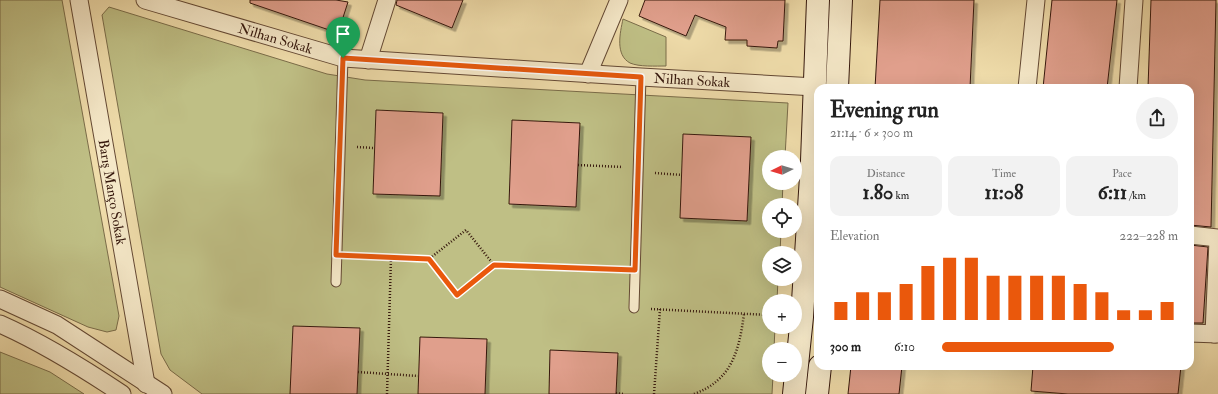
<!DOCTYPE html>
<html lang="en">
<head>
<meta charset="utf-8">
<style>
	:root { --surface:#fff; --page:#f2f2f2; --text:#222; --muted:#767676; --accent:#ea580c }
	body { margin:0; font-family:"IM FELL Double Pica",serif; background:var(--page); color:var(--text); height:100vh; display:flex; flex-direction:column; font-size:15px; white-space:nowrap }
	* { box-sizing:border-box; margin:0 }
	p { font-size:13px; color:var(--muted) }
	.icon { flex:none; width:22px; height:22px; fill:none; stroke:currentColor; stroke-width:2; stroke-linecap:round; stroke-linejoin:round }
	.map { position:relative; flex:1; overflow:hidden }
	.sheet { position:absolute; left:814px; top:84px; width:380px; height:286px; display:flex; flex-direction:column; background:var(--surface); border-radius:12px; box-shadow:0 4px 16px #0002 }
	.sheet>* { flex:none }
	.needle { width:26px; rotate:265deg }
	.buttons { position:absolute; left:762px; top:150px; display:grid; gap:8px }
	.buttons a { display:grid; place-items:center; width:40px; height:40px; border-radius:50%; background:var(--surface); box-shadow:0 4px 16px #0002; font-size:20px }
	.pin { position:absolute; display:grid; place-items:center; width:34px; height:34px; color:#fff; margin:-41px -17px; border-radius:50% 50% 50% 0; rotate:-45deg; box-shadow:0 0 4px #0007 }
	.pin .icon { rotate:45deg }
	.round { display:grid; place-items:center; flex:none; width:42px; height:42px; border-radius:21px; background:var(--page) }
	.summary { display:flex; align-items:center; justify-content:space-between; height:68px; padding:0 16px }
	h1 { font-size:22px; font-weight:700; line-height:30px }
	.stats { display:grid; grid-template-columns:repeat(3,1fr); gap:6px; height:68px; padding:4px 16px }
	.stats div { display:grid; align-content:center; border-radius:10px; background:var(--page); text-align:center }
	.stats b { font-size:20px; font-weight:700 }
	.stats small { font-size:11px; font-weight:400 }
	.stats p { font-size:11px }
	.chart { height:112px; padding:8px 16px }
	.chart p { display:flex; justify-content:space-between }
	.chart svg { width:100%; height:72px; margin-top:4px; stroke:var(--accent); stroke-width:6 }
	ul { padding:0 16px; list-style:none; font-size:13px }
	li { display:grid; grid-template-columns:64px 48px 1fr; align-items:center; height:30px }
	li i { height:10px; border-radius:5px; background:var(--accent) }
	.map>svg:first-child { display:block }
</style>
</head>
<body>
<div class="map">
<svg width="1218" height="394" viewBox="0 0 1218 394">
	<defs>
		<filter id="shadow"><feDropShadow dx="3.5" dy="3.5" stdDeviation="0" flood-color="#0004"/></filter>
	</defs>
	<rect width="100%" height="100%" fill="#efdcaa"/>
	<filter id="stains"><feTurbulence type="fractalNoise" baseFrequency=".005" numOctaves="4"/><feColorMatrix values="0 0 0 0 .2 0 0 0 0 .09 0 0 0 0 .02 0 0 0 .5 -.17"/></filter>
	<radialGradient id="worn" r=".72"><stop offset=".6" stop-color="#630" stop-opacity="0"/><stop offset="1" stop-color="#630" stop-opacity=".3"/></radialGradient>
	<!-- green -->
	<path fill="#bfbf85" stroke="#7a6c49" d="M 0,0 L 62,0 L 119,316 L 116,330 L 107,332 L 88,327 L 0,287 Z
		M 109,7 L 327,74 L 365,80 L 788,103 L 785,157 L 769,157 L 769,183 L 783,183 L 782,205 L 769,205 L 769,231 L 781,231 L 780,253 L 769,253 L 769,279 L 778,279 L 777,301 L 769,301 L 769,327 L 775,327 L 774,349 L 769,349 L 769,375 L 773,375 L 772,394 L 202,394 L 170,370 L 161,354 L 102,15 Z
		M 623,19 L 666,37 L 666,66 C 656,66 639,67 630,63 C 615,55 620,33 623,19 Z
		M 0,352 L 50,372 L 84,394 L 0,394 Z"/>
	<!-- building -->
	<path fill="#e09f8c" stroke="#36180d" filter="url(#shadow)" d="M 250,0 L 336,0 L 348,2 L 338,33 L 250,3 Z
		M 397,0 L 463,0 L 452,28 L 396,5 Z
		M 645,0 L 785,0 L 783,41 L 778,41 L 777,48 L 747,46 L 747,40 L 725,40 L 726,27 L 695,15 L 686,36 L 639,16 Z
		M 880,0 L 974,0 L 970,88 L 875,88 Z
		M 1052,0 L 1117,0 L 1107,88 L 1043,88 Z
		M 1151,0 L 1216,0 L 1211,227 L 1190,225 L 1190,88 L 1148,88 Z
		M 376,110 L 443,113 L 440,196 L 373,194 Z
		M 512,120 L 580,123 L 576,207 L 509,204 Z
		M 683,134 L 751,137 L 747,221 L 680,218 Z
		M 1190,245 L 1208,247 L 1203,323 L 1190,323 Z
		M 293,326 L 360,328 L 357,394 L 290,394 Z
		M 420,337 L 487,339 L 485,394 L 418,394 Z
		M 550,350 L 618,353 L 616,394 L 549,394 Z
		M 851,366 L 902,366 L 899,394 L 848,394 Z
		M 1033,366 L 1181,366 L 1178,394 L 1068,394 L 1031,391 Z"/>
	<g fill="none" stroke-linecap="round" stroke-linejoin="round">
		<defs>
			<path id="service" d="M 336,282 L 343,58
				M 634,308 L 641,77"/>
			<g id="minor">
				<path id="s1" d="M 79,0 L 146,384"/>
				<path id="s2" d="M 145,0 L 343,58 L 641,77 L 815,87"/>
				<path d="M 368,60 L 387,0"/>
				<path d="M 588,74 L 619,0"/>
				<path d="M 1027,88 L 1036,0"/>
				<path d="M 1128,88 L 1134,0"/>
				<path d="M 1190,235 L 1218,238"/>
				<path d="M 0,299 L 57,325 L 163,394"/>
				<path d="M 0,324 C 43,343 83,368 122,394"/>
				<path d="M 1190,333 L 1218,334"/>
				<path d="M 1214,334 L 1218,240"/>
			</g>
			<path id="secondary" d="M 837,88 L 841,0
				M 794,394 L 802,317 L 812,161 L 818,0
				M 817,394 L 820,366"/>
		</defs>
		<!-- service casing -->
		<use href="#service" stroke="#644934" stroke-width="11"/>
		<!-- minor casing -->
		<use href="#minor" stroke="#644934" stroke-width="19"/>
		<!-- secondary casing -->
		<use href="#secondary" stroke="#36180d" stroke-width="24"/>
		<!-- path -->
		<path stroke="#36180d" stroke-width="2.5" stroke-dasharray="1 2" stroke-linecap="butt" d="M 357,147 L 374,148
			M 578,165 L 623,167
			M 655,173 L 682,175
			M 352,256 L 429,259 L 466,230 L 494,265 L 457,295 L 429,259
			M 494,265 L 619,270
			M 651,309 L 769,315
			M 358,372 L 418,376
			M 616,393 L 623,394
			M 387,394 L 391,258
			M 654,394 L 660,309
			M 694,394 C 732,380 739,351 744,314"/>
		<!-- service -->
		<use href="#service" stroke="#f5e8c8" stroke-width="9"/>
		<!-- minor -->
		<use href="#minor" stroke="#f5e8c8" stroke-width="17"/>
		<!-- secondary -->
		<use href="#secondary" stroke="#f5e8c8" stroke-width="22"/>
	</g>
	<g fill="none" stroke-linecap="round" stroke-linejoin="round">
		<defs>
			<path id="route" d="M 343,58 L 641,77 L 635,270 L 494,265 L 457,295 L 429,259 L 336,255 Z"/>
		</defs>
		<!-- route casing -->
		<use href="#route" stroke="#fff" stroke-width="8"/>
		<!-- route -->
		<use href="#route" stroke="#ea580c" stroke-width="5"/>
	</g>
	<g text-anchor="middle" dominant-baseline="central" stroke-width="3" stroke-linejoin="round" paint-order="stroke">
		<!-- street labels -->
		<g font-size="14" fill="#36180d" stroke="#f5e8c8">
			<text stroke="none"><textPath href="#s2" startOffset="136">Nilhan Sokak</textPath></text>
			<text stroke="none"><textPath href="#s2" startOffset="556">Nilhan Sokak</textPath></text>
			<text stroke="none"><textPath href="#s1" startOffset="195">Barış Manço Sokak</textPath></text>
		</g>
	</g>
	<rect width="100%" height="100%" filter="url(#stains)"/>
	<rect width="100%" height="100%" fill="url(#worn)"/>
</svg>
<div class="buttons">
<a><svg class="needle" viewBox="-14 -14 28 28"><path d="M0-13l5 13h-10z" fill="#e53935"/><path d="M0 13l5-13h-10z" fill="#767676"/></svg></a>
<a><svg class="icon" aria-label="locate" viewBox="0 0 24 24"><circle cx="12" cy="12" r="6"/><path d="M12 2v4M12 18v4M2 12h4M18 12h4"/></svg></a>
<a><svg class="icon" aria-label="layers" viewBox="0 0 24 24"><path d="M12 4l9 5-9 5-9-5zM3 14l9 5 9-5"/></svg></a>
<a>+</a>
<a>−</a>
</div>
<div class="pin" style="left:343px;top:58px;background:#1e9e55"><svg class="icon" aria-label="arrive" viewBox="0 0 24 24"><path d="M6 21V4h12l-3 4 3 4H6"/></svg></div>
<section class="sheet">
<div class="summary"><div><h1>Evening run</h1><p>21:14 · 6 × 300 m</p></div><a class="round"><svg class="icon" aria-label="share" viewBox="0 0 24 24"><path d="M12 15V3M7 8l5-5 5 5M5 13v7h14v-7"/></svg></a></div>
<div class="stats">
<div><p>Distance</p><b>1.80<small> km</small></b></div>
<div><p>Time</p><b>11:08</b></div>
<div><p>Pace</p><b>6:11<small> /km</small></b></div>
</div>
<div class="chart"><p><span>Elevation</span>222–228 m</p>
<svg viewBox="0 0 160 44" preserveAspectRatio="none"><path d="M5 44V33M15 44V27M25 44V27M35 44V22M45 44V11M55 44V6M65 44V6M75 44V17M85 44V17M95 44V17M105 44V17M115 44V22M125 44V27M135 44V38M145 44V38M155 44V33"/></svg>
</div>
<ul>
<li><b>300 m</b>6:10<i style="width:73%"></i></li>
</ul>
</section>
</div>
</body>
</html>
